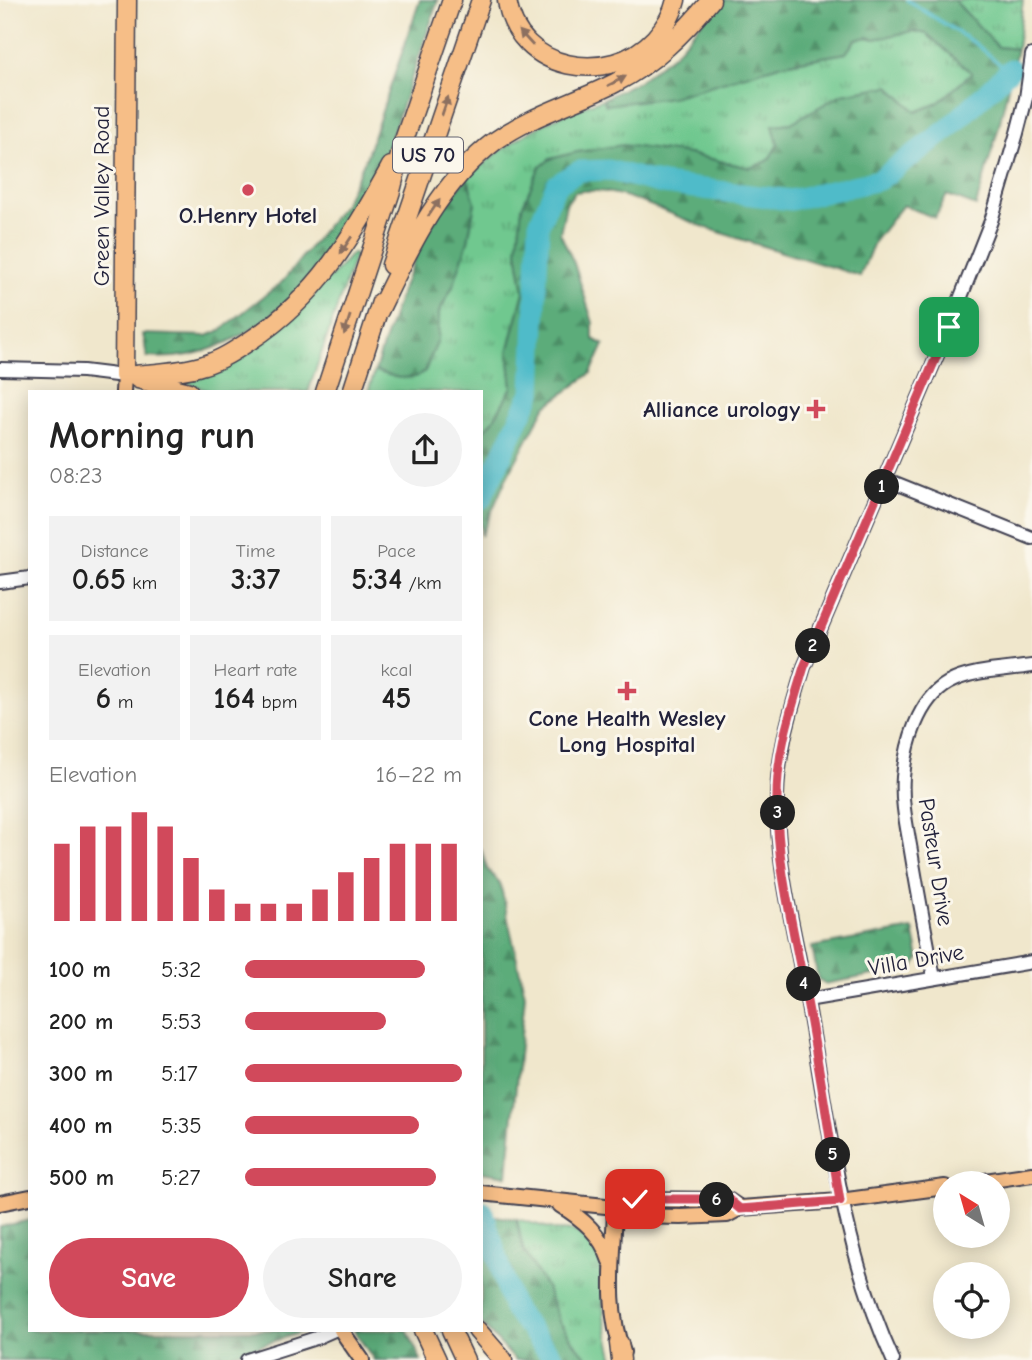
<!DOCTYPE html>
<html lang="en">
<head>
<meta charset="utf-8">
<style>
	:root { --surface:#fff; --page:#f2f2f2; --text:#222; --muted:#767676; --accent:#d1495b }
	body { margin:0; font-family:"Comic Neue",sans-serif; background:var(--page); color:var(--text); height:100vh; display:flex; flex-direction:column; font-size:26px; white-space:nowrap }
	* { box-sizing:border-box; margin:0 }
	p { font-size:23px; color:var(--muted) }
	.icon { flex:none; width:38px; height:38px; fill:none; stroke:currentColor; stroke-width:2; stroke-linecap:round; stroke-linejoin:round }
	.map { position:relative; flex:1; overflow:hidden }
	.panel { position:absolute; left:28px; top:390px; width:455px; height:942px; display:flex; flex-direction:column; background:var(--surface); border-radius:0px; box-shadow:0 4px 18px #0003 }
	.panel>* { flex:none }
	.needle { width:46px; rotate:323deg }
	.controls { position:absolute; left:933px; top:1171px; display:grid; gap:14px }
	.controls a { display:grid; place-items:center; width:77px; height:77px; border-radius:50%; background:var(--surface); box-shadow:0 4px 18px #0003; font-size:35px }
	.pin { position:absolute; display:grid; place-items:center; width:60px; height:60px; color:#fff; margin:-30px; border-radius:14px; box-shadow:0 4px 10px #0006 }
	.km { position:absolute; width:35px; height:35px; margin:-18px; border-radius:50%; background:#222; color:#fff; font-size:19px; line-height:35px; text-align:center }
	.round { display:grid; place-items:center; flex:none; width:74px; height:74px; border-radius:37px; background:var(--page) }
	.headline { display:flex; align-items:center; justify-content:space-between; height:119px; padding:0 21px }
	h1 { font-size:38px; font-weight:700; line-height:52px }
	.figures { display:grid; grid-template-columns:repeat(3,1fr); gap:10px; height:119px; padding:7px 21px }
	.figures div { display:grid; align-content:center; border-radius:0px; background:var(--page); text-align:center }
	.figures b { font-size:30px; font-weight:700 }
	.figures small { font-size:19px; font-weight:400 }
	.figures p { font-size:19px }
	.chart { height:196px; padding:14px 21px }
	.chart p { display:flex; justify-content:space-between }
	.chart svg { width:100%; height:126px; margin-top:7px; stroke:var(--accent); stroke-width:6 }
	.button { display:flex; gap:14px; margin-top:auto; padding:14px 21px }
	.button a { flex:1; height:80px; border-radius:42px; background:var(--accent); color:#fff; font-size:28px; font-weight:700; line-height:80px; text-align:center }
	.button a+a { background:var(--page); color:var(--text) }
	ul { padding:0 21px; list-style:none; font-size:23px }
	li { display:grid; grid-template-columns:112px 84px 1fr; align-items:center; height:52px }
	li i { height:18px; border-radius:9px; background:var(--accent) }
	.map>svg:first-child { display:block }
</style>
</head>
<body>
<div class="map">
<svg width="1032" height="1360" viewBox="0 0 1032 1360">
	<defs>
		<pattern id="grass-tufts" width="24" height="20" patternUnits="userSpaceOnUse" patternTransform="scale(1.75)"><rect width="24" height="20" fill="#6fc88f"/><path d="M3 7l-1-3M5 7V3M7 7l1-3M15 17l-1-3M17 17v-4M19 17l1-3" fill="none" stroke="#5ba276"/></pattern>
		<pattern id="forest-firs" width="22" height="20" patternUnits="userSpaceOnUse" patternTransform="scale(1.75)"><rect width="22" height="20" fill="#5bac7a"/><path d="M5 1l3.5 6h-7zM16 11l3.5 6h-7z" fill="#4b8c65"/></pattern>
	</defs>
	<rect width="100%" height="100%" fill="#fbf7ec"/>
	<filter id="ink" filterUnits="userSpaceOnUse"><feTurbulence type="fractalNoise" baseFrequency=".0143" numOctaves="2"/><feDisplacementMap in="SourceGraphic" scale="14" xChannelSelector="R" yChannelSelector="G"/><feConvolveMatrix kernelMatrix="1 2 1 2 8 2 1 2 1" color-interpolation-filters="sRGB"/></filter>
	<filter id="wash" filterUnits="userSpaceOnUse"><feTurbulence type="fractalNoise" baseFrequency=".00686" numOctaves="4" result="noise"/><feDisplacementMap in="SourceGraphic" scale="28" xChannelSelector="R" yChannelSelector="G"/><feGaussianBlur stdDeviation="1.57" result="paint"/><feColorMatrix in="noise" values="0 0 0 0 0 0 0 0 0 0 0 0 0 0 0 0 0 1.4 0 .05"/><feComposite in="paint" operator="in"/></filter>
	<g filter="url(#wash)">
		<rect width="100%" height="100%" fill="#f0e7cc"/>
		<!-- grass -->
		<path fill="url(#grass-tufts)" stroke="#487565" stroke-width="2" d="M 954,0 L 1023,0 L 1017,49 L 998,47 Z
			M 913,31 L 927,34 L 973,73 L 938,103 L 916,112 L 889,86 L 842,94 L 791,123 L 773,125 L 778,144 L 768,161 L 750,168 L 689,154 L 577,152 L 517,251 L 524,292 L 508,352 L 512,387 L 493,421 L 481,433 L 481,392 L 368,392 L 375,371 L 399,378 L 438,340 L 439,312 L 453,286 L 468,241 L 475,202 L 467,178 C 510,140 549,117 603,99 L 606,105 L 783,64 L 846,53 L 855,40 L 867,37 L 875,39 Z
			M 352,253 L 355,255 L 308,392 L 211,392 L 185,382 L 164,378 L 203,369 L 332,276 Z
			M 517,1219 L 556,1230 L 574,1231 L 593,1242 L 598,1249 L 601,1259 L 604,1317 L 614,1360 L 589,1360 L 575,1344 L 559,1321 L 546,1287 L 523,1249 Z"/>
		<!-- forest -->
		<path fill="url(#forest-firs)" stroke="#3e675a" stroke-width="2" d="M 420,0 L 438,0 C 426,37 413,74 400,111 C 391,138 383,166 370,191 C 327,272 247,366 147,357 L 143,334 L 207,336 L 221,330 L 283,281 L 344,204 L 366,158 Z
			M 721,0 L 954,0 L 998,47 L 1017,49 L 999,126 L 976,206 L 947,195 L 935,218 L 903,205 L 874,242 L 860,276 C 808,259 754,245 702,226 C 664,213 616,184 575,192 L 566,204 L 560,233 L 574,263 L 593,323 L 593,339 L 604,345 L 591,373 L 545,407 L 506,479 L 481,536 L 481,433 L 493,421 L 512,387 L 508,352 L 524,292 L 517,251 L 522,207 L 539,168 L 550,159 L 577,152 L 623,145 L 689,154 L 750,168 L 768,161 L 778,144 L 773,125 L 791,123 L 842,94 L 889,86 L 916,112 L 938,103 L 972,73 L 927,34 L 913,31 L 875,39 L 867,37 L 855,40 L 846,53 L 783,64 L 672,97 L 606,105 L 603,99 L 639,81 L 674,54 Z
			M 467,178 L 475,202 L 468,241 L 453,286 L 439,312 L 438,340 L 425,371 L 416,377 L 399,378 L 375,371 C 392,317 409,260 440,211 C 447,199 458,189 467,178 Z
			M 481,848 L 487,869 L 500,883 L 525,995 L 507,1176 L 481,1172 Z
			M 913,929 L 919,959 L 913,968 L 824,984 L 818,979 L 812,947 Z
			M 481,1214 L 516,1219 L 523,1249 L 546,1287 L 559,1321 L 575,1344 L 589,1360 L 515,1360 L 481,1323 Z
			M 30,1220 L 30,1330 L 308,1330 L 215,1360 L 0,1360 L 0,1227 Z
			M 354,1330 L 407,1330 L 421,1360 L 374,1360 Z"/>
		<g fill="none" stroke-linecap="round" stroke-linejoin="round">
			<!-- stream -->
			<path stroke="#4fbbc9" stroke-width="3.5" d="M 907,0 L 976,44 L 1001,65 L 1011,69"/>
			<!-- river -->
			<path stroke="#4fbbc9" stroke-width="21" d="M 481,499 L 532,392 L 539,224 L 556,185 L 579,171 L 608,170 L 663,184 L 791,200 L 879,180 L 948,129 L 1011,69
				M 483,1211 L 513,1308 L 555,1360"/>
		</g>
	</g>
	<g filter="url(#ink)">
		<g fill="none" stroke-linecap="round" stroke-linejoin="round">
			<defs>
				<path id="minor" d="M 0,369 L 83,371 L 124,376
					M 885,479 L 1032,538
					M 0,582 L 30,578
					M 934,978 C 926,936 918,894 911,851 C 907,827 901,802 903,777 C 906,744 918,700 948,683 C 972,670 1005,670 1032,666
					M 807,1000 L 1032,962
					M 247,1360 L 316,1338 L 334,1330
					M 893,1360 C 841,1246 829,1122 807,1000 C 795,932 776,866 777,796 C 778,751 791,710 804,667 L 947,332 L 991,221 L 1017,133 L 1026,98 L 1032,55"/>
				<path id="major" d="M 123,392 L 124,376
					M 972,1183 L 1032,1174
					M 481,1193 L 615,1207 L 631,1216 L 681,1217 L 727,1215 L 740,1208 L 840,1201 L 945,1187
					M 0,1203 L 30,1197
					M 560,1205 C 583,1219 601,1234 610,1261
					M 615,1207 C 614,1254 605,1308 623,1352
					M 615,1207 L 635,1199 L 728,1200 L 740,1208
					M 341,1330 L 362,1360"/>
				<path id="highway" d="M 507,0 C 517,72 610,87 655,38 C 665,27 673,14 676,0
					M 391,265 L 481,0
					M 379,311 C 409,249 438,184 495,141 C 532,115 575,103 615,83 C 654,63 683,34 711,0
					M 124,376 C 150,373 179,373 204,365 C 221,360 236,350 251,340 C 320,295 352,236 391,166
					M 124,376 L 127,0
					M 138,379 L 189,392
					M 325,392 L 391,191 L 403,143 L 452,0
					M 352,392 L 381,302
					M 423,1330 L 437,1360
					M 451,1330 L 465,1360
					M 477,1330 L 503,1360
					M 619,1343 L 621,1360"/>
			</defs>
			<!-- minor casing -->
			<use href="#minor" stroke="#414051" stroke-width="16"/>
			<!-- major casing -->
			<use href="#major" stroke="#414051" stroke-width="18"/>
			<!-- highway casing -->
			<use href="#highway" stroke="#414051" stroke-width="21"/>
			<!-- minor -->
			<use href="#minor" stroke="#fff" stroke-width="12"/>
			<!-- major -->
			<use href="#major" stroke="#f6be87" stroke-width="14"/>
			<!-- highway -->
			<use href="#highway" stroke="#f6be87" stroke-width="18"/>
		</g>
		<!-- one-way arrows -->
		<defs><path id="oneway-solid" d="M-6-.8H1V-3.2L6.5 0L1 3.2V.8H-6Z" transform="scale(1.75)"/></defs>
		<g fill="#8c7061">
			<use href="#oneway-solid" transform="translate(526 38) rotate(-132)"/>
			<use href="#oneway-solid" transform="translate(617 81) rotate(-27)"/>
			<use href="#oneway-solid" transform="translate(445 106) rotate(-71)"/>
			<use href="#oneway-solid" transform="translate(434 208) rotate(-55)"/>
			<use href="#oneway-solid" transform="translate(346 245) rotate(124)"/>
			<use href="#oneway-solid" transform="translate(347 325) rotate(108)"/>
		</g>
	</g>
	<g fill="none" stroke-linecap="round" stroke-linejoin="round" filter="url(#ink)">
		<defs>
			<path id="route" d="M 635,1199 L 728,1199 L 740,1209 L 840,1201 C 829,1133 819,1064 806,996 C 794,930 776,864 777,797 C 777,751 791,710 804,667 L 949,327"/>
		</defs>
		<!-- route casing -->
		<use href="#route" stroke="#fff" stroke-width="14"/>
		<!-- route -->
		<use href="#route" stroke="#d1495b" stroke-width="9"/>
	</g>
	<!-- markers -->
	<g fill="#d1495b" stroke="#fbf7ec" stroke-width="2.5">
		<circle cx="248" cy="190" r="7"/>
		<path d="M812.5 398.5h7v7h7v7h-7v7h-7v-7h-7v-7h7z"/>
		<path d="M623.5 680.5h7v7h7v7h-7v7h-7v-7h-7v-7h7z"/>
	</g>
	<g text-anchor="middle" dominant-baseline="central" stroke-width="6" stroke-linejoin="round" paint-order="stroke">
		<!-- shield labels -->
		<rect fill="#fbf7ec" stroke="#636270" stroke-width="2" x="393" y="137.5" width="70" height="35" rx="5"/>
		<g font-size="21" font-weight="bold" fill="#22223b">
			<text x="428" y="155">US 70</text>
		</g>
		<!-- street labels -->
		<g font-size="23" fill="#22223b" stroke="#fbf7ec">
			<text transform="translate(101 196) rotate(-90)">Green Valley Road</text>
			<text transform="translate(936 862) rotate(81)">Pasteur Drive</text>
			<text transform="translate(916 960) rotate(-10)">Villa Drive</text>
		</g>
		<!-- poi labels -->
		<g font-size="23" font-weight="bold" fill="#22223b" stroke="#fbf7ec">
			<text x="248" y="215">O.Henry Hotel</text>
			<text x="800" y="409" text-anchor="end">Alliance urology</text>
			<text x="627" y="718">Cone Health Wesley<tspan x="627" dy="26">Long Hospital</tspan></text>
		</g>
	</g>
</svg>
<div class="controls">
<a><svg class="needle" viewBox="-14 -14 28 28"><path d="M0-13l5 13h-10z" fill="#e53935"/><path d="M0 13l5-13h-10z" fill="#767676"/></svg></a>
<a><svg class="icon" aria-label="locate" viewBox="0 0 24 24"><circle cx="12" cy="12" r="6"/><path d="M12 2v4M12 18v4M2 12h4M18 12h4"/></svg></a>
</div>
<div class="pin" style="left:949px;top:327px;background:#1e9e55"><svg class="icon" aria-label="arrive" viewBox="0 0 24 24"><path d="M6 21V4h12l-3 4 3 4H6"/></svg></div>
<div class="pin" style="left:635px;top:1199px;background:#d93025"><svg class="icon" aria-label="check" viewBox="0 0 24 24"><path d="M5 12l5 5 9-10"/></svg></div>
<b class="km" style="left:882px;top:487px">1</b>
<b class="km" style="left:813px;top:646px">2</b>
<b class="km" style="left:778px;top:813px">3</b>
<b class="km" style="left:804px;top:984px">4</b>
<b class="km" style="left:833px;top:1155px">5</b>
<b class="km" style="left:717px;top:1200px">6</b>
<section class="panel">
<div class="headline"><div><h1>Morning run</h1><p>08:23</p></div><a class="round"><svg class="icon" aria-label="share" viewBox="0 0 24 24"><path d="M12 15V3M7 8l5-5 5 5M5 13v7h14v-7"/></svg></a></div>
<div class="figures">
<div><p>Distance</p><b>0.65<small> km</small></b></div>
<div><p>Time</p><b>3:37</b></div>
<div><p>Pace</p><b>5:34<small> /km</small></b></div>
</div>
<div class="figures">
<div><p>Elevation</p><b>6<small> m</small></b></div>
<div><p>Heart rate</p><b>164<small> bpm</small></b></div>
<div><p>kcal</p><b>45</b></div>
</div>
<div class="chart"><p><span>Elevation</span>16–22 m</p>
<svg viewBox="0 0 160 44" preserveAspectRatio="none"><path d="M5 44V17M15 44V11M25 44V11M35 44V6M45 44V11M55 44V22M65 44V33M75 44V38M85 44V38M95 44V38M105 44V33M115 44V27M125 44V22M135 44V17M145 44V17M155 44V17"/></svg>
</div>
<ul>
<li><b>100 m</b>5:32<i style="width:83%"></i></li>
<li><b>200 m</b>5:53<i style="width:65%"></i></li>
<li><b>300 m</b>5:17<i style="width:100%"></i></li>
<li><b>400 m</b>5:35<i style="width:80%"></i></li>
<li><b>500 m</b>5:27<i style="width:88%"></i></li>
</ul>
<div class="button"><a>Save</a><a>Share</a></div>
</section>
</div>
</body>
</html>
